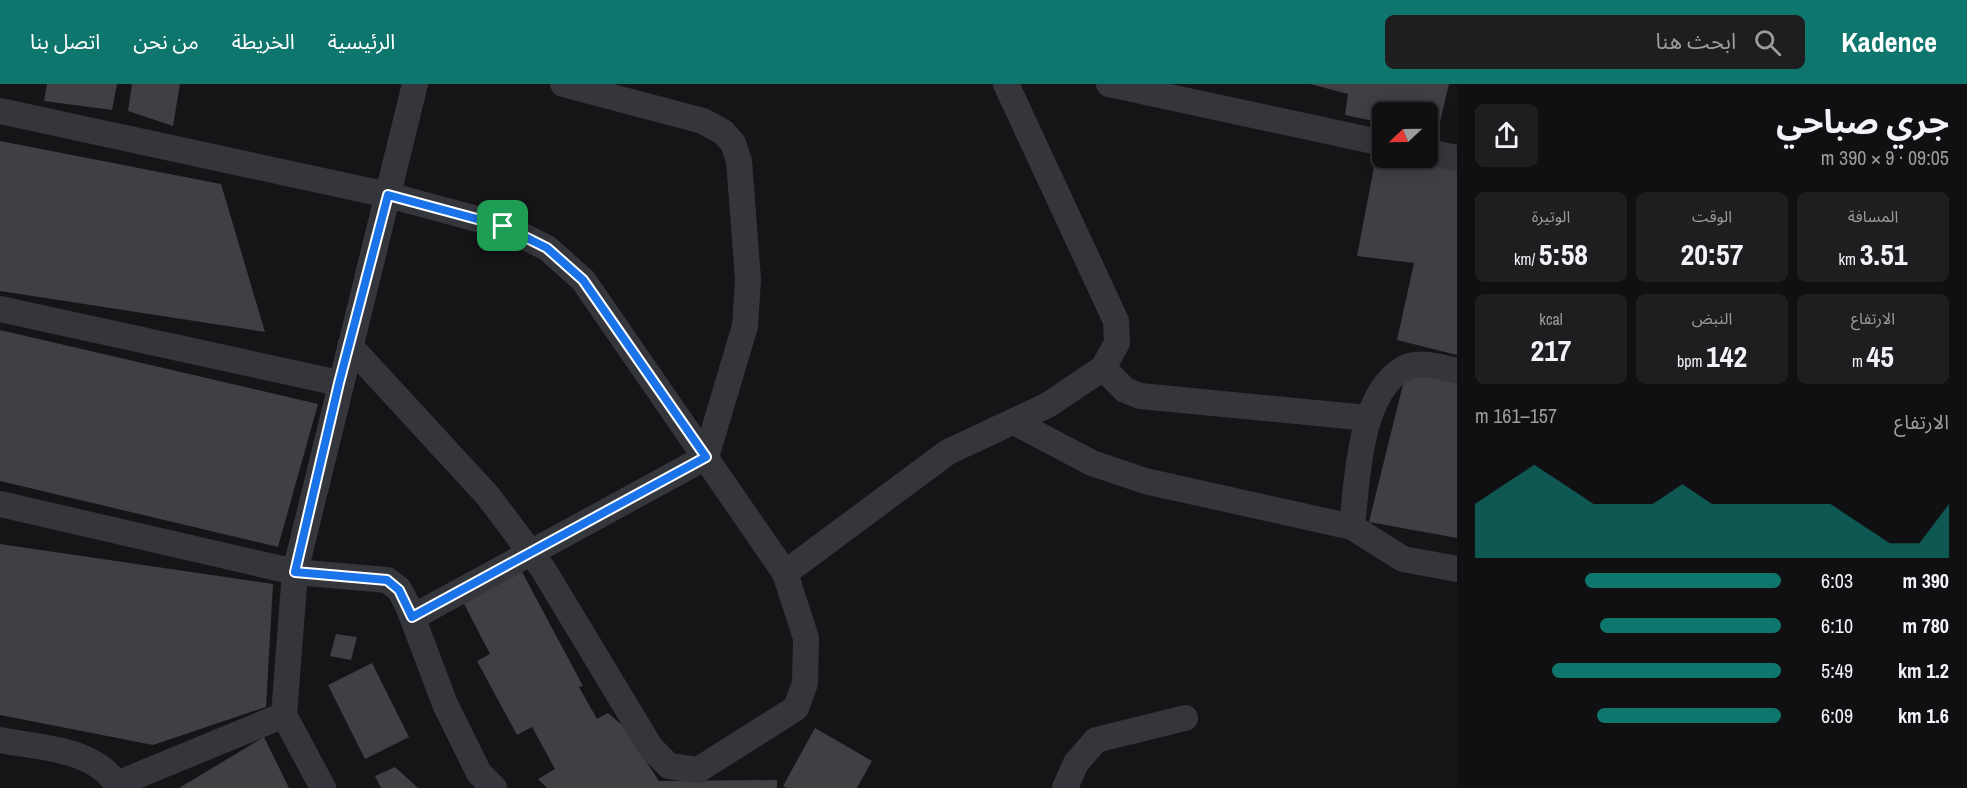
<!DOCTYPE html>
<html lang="ar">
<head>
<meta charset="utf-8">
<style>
	:root { --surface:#100f11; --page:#1e1d1f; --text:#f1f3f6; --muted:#9c9c9f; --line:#302f31; --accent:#0f766e }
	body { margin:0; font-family:"Archivo Narrow","Noto Sans Arabic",sans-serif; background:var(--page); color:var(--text); direction:rtl; height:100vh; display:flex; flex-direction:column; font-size:22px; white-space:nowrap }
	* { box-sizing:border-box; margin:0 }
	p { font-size:20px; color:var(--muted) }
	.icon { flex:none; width:33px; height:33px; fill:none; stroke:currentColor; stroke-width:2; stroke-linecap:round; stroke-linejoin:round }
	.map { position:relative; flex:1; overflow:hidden; direction:ltr }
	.drawer { display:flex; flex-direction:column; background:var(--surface); width:510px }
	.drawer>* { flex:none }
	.needle { width:39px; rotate:248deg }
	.tools { position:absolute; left:1372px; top:18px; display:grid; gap:12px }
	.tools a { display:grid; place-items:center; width:66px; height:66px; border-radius:9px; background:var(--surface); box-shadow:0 3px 15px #0003,0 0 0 2px var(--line); font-size:30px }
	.pin { position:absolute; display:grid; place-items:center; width:51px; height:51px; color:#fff; margin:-26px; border-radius:12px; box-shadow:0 3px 9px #0006 }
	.round { display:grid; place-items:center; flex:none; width:63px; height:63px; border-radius:9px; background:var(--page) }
	.overview { display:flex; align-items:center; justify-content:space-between; height:102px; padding:0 18px }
	h1 { font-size:33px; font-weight:700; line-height:45px }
	.figures { display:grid; grid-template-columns:repeat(3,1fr); gap:9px; height:102px; padding:6px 18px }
	.figures div { display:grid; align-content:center; border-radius:9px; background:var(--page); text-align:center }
	.figures b { font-size:30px; font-weight:700 }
	.figures small { font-size:16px; font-weight:400 }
	.figures p { font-size:16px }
	.chart { height:168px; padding:12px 18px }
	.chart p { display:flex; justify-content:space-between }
	.chart svg { width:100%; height:108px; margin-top:6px; fill:var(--accent); opacity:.7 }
	ul { padding:0 18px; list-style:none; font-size:20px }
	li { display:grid; grid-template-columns:96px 72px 1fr; align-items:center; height:45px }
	li i { height:15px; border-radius:8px; background:var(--accent) }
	header { display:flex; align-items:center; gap:36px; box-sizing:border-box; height:84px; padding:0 30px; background:var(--accent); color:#fff }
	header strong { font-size:28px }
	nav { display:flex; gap:33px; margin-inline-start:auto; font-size:21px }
	.search { width:420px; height:54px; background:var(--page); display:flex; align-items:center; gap:15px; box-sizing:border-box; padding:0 21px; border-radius:9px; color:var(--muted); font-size:22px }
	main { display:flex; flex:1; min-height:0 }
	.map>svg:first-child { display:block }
</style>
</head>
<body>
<header>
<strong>Kadence</strong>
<div class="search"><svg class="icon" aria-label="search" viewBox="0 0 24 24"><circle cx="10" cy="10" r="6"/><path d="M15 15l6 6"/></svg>ابحث هنا</div>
<nav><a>الرئيسية</a><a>الخريطة</a><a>من نحن</a><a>اتصل بنا</a></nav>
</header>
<main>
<section class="drawer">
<div class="overview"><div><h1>جري صباحي</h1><p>09:05 · 9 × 390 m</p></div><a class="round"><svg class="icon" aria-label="share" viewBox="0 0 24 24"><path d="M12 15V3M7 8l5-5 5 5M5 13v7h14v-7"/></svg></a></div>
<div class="figures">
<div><p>المسافة</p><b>3.51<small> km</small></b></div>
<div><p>الوقت</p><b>20:57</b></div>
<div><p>الوتيرة</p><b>5:58<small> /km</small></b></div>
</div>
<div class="figures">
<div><p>الارتفاع</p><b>45<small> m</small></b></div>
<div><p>النبض</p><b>142<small> bpm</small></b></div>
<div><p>kcal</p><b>217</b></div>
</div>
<div class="chart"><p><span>الارتفاع</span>157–161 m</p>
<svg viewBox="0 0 160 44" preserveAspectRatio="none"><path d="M0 44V22L10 14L20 6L30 14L40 22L50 22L60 22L70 14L80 22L90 22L100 22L110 22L120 22L130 30L140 38L150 38L160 22V44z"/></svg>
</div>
<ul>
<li><b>390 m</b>6:03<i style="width:64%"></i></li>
<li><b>780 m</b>6:10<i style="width:59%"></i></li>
<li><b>1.2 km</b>5:49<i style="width:75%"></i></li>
<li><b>1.6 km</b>6:09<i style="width:60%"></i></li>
</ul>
</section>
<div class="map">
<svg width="1457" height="704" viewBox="0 0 1457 704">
	<rect width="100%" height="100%" fill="#151417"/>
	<!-- building -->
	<path fill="#3f3f44" d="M 47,0 L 117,0 L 112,26 L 44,17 Z
		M 132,0 L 180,0 L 173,42 L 128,27 Z
		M 1310,0 L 1449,0 L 1437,50 L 1428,48 L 1428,28 L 1383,28 L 1383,39 L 1345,31 L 1348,10 Z
		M 0,57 L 221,100 L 265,248 L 0,207 Z
		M 1378,62 L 1383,63 L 1383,74 L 1429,74 L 1457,80 L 1457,271 L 1397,256 L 1414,179 L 1357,172 Z
		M 0,246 L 318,320 L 278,463 L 0,397 Z
		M 1406,288 L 1457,299 L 1457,454 L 1369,438 Z
		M 0,460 L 273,500 L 266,623 L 153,661 L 0,631 Z
		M 521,486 L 583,602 L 579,603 L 597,635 L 608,629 L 622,641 L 659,697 L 777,696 L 777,704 L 547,704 L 538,695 L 555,685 L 532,643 L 517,651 L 477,577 L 490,570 L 462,516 Z
		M 336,550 L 357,553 L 351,576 L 330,572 Z
		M 372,579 L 409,653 L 365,675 L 328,601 Z
		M 815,644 L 872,677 L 857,704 L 787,704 L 783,702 Z
		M 264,653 L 289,704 L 179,704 Z
		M 395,683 L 418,704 L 381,704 L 375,692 Z"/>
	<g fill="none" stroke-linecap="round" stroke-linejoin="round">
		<!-- minor -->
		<path stroke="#35363c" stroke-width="26" d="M 1109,0 L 1383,59
			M 0,27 L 388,111 L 503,142 L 547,164 L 583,196 L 785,489 L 806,554 L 805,599 L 796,624 L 698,686 L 669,682 L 651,664 L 543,485 L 488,412 L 350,262
			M 1428,68 L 1457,74
			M 0,225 L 339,299
			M 1103,284 L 1125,306 L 1140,312 L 1368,334
			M 1014,338 L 1092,379 L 1145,397 L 1352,443 L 1403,475 L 1457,485
			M 0,420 L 295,488 L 387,496 L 399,505 L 408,522 L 445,620 L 479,689 L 494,704
			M 1352,443 C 1357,398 1359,310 1403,285 C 1418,276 1441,283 1457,287
			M 785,489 L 948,368 L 1048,321 L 1103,284 L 1117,259 L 1116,237 L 1006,0
			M 413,533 L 706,373 L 745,242 L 748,195 L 739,77 L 733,59 L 723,48 L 703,37 L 563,0
			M 0,656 C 40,664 97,664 119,704
			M 117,700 L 284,631
			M 323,704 L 284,631 L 295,488 L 415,0
			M 1065,704 L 1076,679 L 1096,656 L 1185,634"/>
	</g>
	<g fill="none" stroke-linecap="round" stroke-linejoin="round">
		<defs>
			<path id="route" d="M 388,111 L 503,142 L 547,164 L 583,196 L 706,373 L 412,533 L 399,506 L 387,496 L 295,488 L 339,299 Z"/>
		</defs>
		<!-- route casing -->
		<use href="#route" stroke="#fff" stroke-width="12"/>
		<!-- route -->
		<use href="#route" stroke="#1a73e8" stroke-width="8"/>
	</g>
</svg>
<div class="tools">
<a><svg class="needle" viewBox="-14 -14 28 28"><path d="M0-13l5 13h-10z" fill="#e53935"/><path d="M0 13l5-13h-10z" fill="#9c9c9f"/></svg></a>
</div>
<div class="pin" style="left:503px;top:142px;background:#1e9e55"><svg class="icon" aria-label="arrive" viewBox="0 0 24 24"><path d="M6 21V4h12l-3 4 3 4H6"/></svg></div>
</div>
</main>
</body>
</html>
